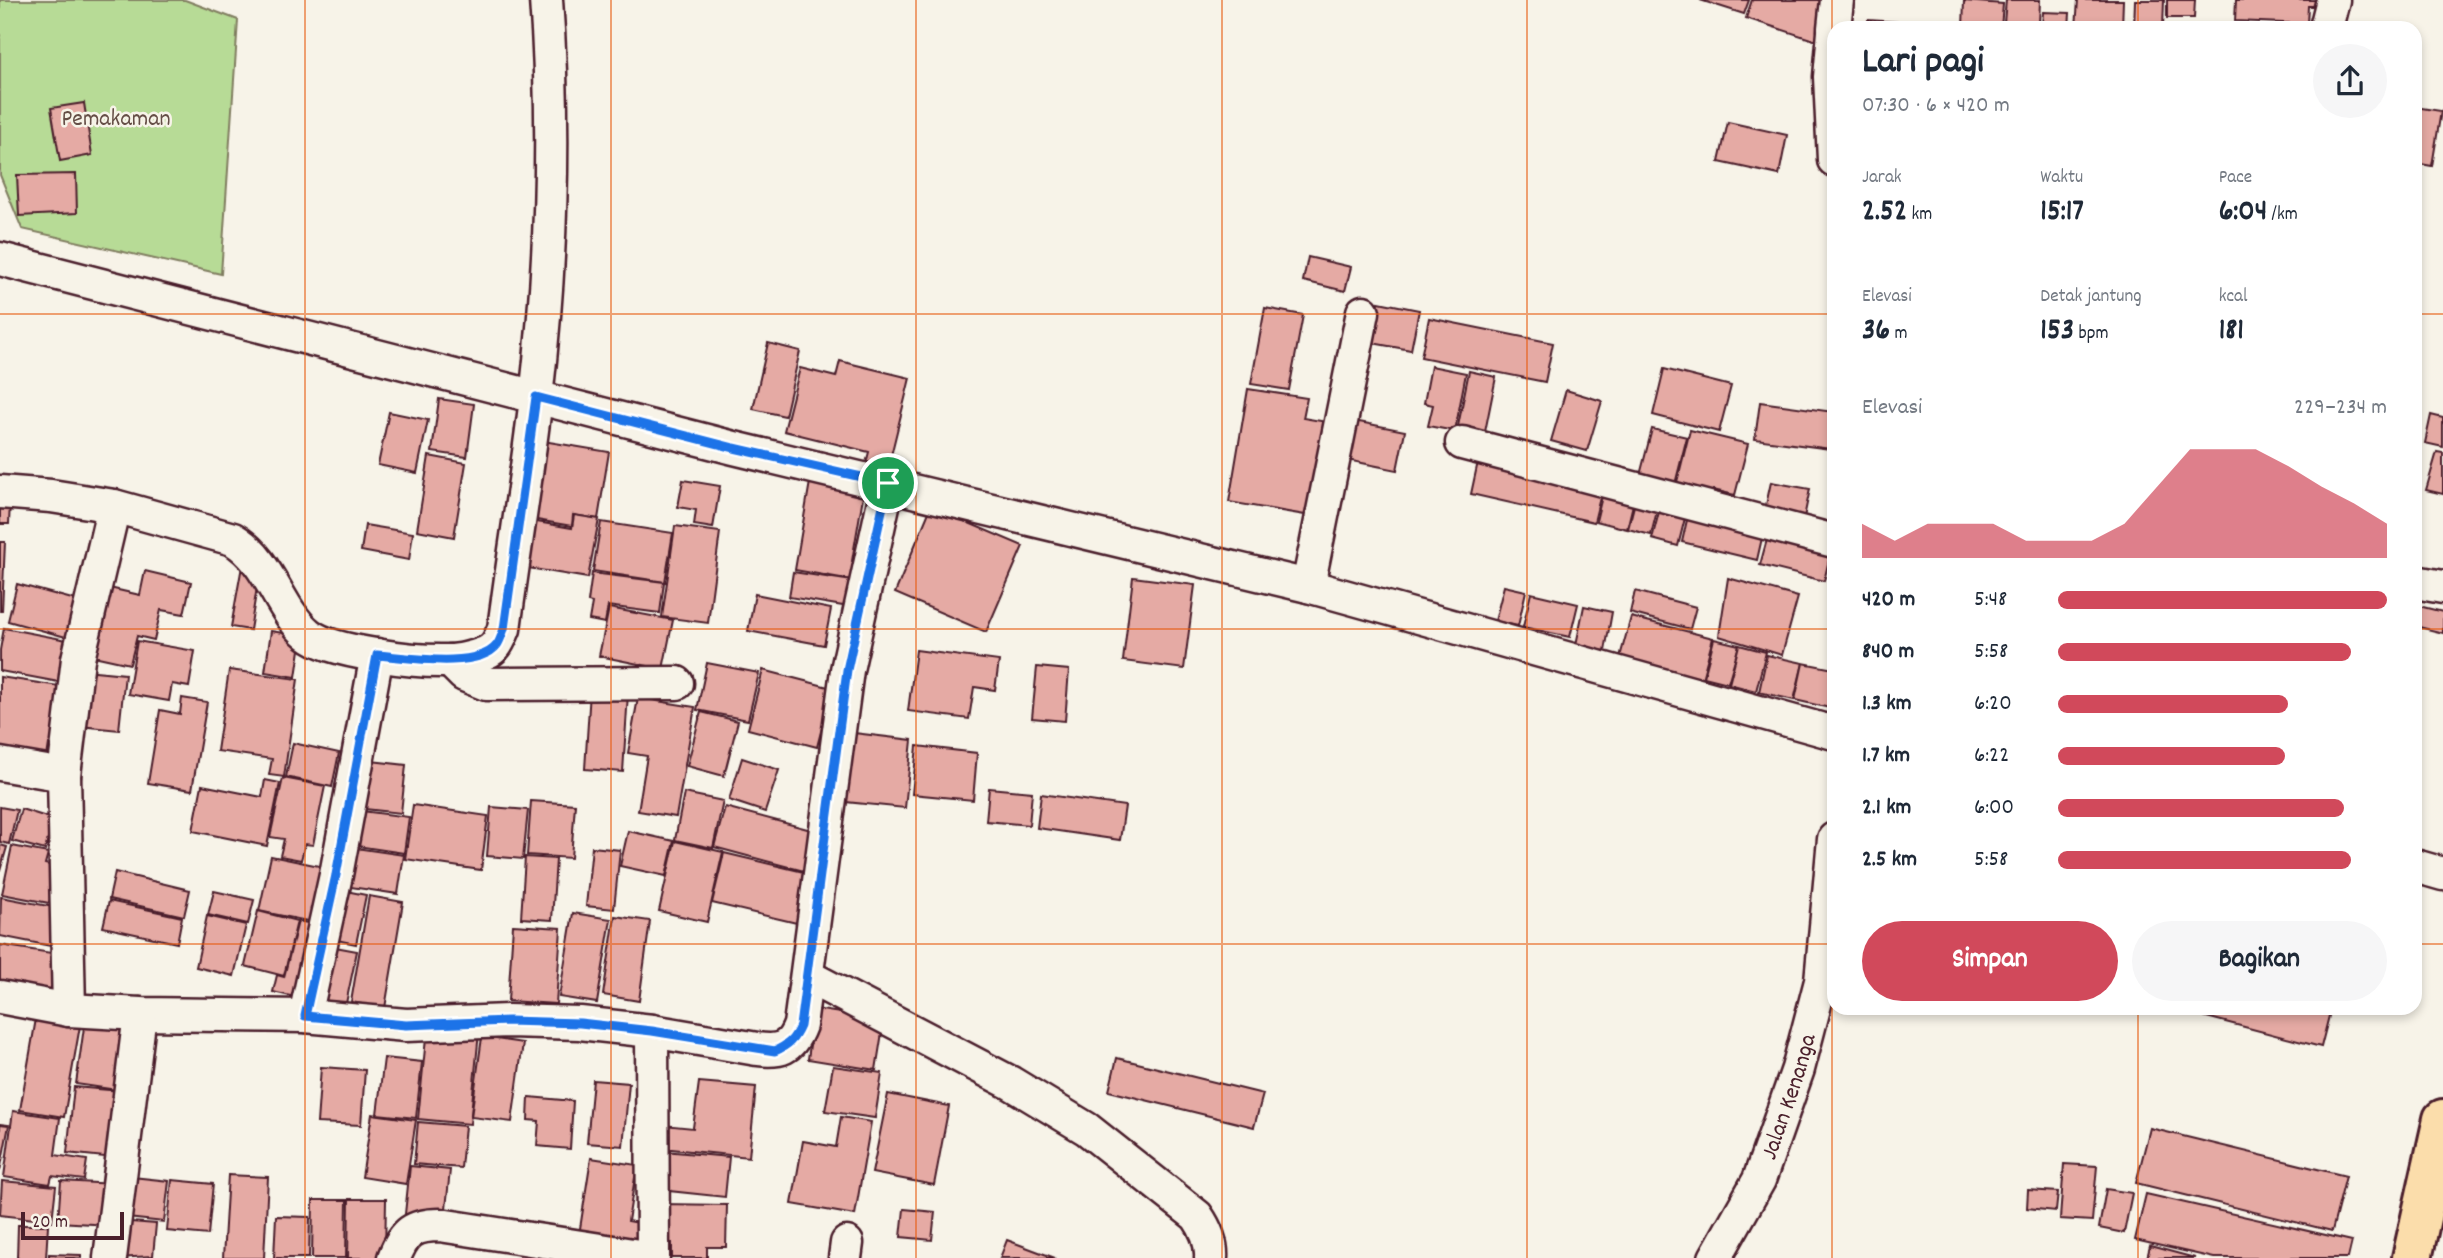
<!DOCTYPE html>
<html lang="id">
<meta charset="utf-8">
<style>
body{margin:0;font-family:Dekko,sans-serif;background:#f6f6f7;color:#1f2937;height:100vh;display:flex;flex-direction:column;font-size:26px;white-space:nowrap}
*{box-sizing:border-box;margin:0}
p{font-size:23px;color:#747a83}
.icon{flex:none;width:38px;height:38px;fill:none;stroke:currentColor;stroke-width:2;stroke-linecap:round;stroke-linejoin:round}
.map{position:relative;flex:1;overflow:hidden}
.drawer{position:absolute;left:1827px;top:21px;width:595px;height:994px;display:flex;flex-direction:column;background:#fff;border-radius:21px;box-shadow:0 4px 10px #0003}
.drawer>*{flex:none}
.scale{position:absolute;left:21px;bottom:18px;width:103px;box-sizing:border-box;padding-left:7px;border:4px solid #4a1f2b;border-top:0;font-size:19px;line-height:24px;white-space:nowrap;color:#4a1f2b;-webkit-text-stroke:5px #f7f3e8;paint-order:stroke}
.pin{position:absolute;display:grid;place-items:center;width:60px;height:60px;color:#fff;margin:-30px;border:4px solid #fff;border-radius:50%;box-shadow:0 2px 7px #0007}
.round{display:grid;place-items:center;flex:none;width:74px;height:74px;border-radius:37px;background:#f6f6f7}
.overview{display:flex;align-items:center;justify-content:space-between;height:119px;padding:0 35px}
h1{font-size:38px;font-weight:700;line-height:52px}
.metrics{display:grid;grid-template-columns:repeat(3,1fr);gap:10px;height:119px;padding:7px 35px}
.metrics div{display:grid;align-content:center}
.metrics b{font-size:30px;font-weight:700}
.metrics small{font-size:19px;font-weight:400}
.metrics p{font-size:19px}
.chart{height:196px;padding:14px 35px}
.chart p{display:flex;justify-content:space-between}
.chart svg{width:100%;height:126px;margin-top:7px;fill:#d1495b;opacity:.7}
.action{display:flex;gap:14px;margin-top:auto;padding:14px 35px}
.action a{flex:1;height:80px;border-radius:42px;background:#d1495b;color:#fff;font-size:28px;font-weight:700;line-height:80px;text-align:center}
.action a+a{background:#f6f6f7;color:#1f2937}
ul{padding:0 35px;list-style:none;font-size:23px}
li{display:grid;grid-template-columns:112px 84px 1fr;align-items:center;height:52px}
li i{height:18px;border-radius:9px;background:#d1495b}
.map>svg:first-child{display:block}
.green{fill:#b7db96;stroke:#807d60;stroke-width:2}
.building{fill:#e5aaa4;stroke:#4a1f2b;stroke-width:2}
.lines{fill:none;stroke-linecap:round;stroke-linejoin:round}
.street-casing{stroke:#4a1f2b;stroke-width:37}
.primary-casing{stroke:#4a1f2b;stroke-width:44}
.street{stroke:#f7f3e8;stroke-width:32}
.primary{stroke:#fbddab;stroke-width:38}
.route-casing{stroke:#fff;stroke-width:14}
.route{stroke:#1a73e8;stroke-width:9}
.grid{fill:none;stroke:#e8590c;stroke-width:2;stroke-opacity:0.55}
.labels{text-anchor:middle;stroke-width:5;stroke-linejoin:round;paint-order:stroke}
.park-label{font-size:24px;fill:#654e46;stroke:#f7f3e8}
.street-label{font-size:24px;fill:#4a1f2b;stroke:#f7f3e8}
</style>
<div class="map">
<svg width="2443" height="1258" viewBox="0 0 2443 1258">
<rect width="100%" height="100%" fill="#f7f3e8"/>
<filter id="ink" filterUnits="userSpaceOnUse"><feTurbulence type="fractalNoise" baseFrequency=".0143" numOctaves="2"/><feDisplacementMap in="SourceGraphic" scale="14" xChannelSelector="R" yChannelSelector="G"/><feConvolveMatrix kernelMatrix="1 2 1 2 8 2 1 2 1" color-interpolation-filters="sRGB"/></filter>
<g filter="url(#ink)">
<path class="green" d="M0 0H185L238 20 221 274 22 229 0 175Z"/>
<g class="building">
<path d="M1700 0H1749L1744 14Z"/>
<path d="M1752 0H1831L1817 41 1746 18Z"/>
<path d="M2006 0H2040L2039 25 2004 23Z"/>
<path d="M2078 0H2123L2122 28H2076Z"/>
<path d="M2135 0H2164L2163 28H2134Z"/>
<path d="M2167 0H2195L2194 18H2167Z"/>
<path d="M2236 0H2327V6H2308L2307 24 2235 21Z"/>
<path d="M1964 1 2003 4 2001 28H1963Z"/>
<path d="M2043 12 2070 13 2069 28H2042Z"/>
<path d="M1868 20 1959 26V28H1868Z"/>
<path d="M84 103 92 155 60 161 51 108Z"/>
<path d="M2415 107 2441 111 2432 166 2415 163Z"/>
<path d="M1728 122 1787 135 1779 175 1719 162Z"/>
<path d="M76 174 77 213 19 216 17 175Z"/>
<path d="M1308 257 1351 267 1345 291 1303 281Z"/>
<path d="M1379 302 1419 310 1411 350 1372 343Z"/>
<path d="M1265 308 1303 315 1289 390 1251 384Z"/>
<path d="M1429 318 1553 343 1545 382 1421 357Z"/>
<path d="M768 343 800 351 785 416 753 409Z"/>
<path d="M840 361 910 378 887 472 865 467 869 452 784 431 800 368 836 377Z"/>
<path d="M1431 366 1466 373 1455 431 1428 426 1433 405 1424 403Z"/>
<path d="M1664 369 1731 386 1719 432 1653 415Z"/>
<path d="M1469 371 1496 377 1484 437 1457 431Z"/>
<path d="M1248 389 1307 398 1303 418 1327 422 1311 516 1229 502Z"/>
<path d="M1566 390 1602 401 1587 451 1551 441Z"/>
<path d="M439 399 474 404 467 457 432 452Z"/>
<path d="M1760 402 1834 412 1831 449 1755 439Z"/>
<path d="M389 412 428 420 417 473 378 465Z"/>
<path d="M2431 415 2443 418V447L2425 443Z"/>
<path d="M1349 420 1405 431 1397 470 1342 459Z"/>
<path d="M1652 429 1687 437 1673 492 1638 483Z"/>
<path d="M1690 430 1748 444 1735 495 1713 490 1710 499 1675 490Z"/>
<path d="M543 441 609 452 598 519 573 515 572 526 531 519Z"/>
<path d="M2437 452 2443 453V494L2426 490Z"/>
<path d="M429 456 466 463 454 537 417 530Z"/>
<path d="M1479 457 1603 485 1594 522 1471 494Z"/>
<path d="M811 476 865 485 852 561 867 564 864 582 795 570Z"/>
<path d="M683 480 720 486 713 528 694 525 696 510 678 507Z"/>
<path d="M1771 482 1810 489 1802 527 1763 519Z"/>
<path d="M1604 488 1635 496 1627 529 1596 521Z"/>
<path d="M1636 498 1659 503 1651 535 1628 529Z"/>
<path d="M0 502H10L9 524H0Z"/>
<path d="M1661 504 1687 510 1678 546 1652 539Z"/>
<path d="M931 507 1023 546 986 632 895 593Z"/>
<path d="M1689 511 1764 529 1757 560 1682 542Z"/>
<path d="M574 515 599 519 588 578 522 567 531 521 572 528Z"/>
<path d="M601 522 673 533 665 582 593 571Z"/>
<path d="M365 525 413 533 409 560 361 551Z"/>
<path d="M675 526 720 532 708 623 662 617Z"/>
<path d="M1769 532 1832 547 1824 581 1760 565Z"/>
<path d="M0 542H5L2 611H0Z"/>
<path d="M242 566 260 569 250 630 231 627Z"/>
<path d="M145 571 191 582 184 614 161 610 154 640 137 636 130 664 89 655 105 587 140 595Z"/>
<path d="M793 572 859 582 855 608 789 597Z"/>
<path d="M592 573 664 582 660 613 608 606 605 623 589 620 592 603 588 602Z"/>
<path d="M1133 577 1195 585 1184 669 1123 661Z"/>
<path d="M1728 578 1798 597 1782 655 1719 636Z"/>
<path d="M17 584 83 602 73 639 8 621Z"/>
<path d="M1504 586 1526 591 1518 626 1495 621Z"/>
<path d="M1635 591 1696 607 1690 629 1630 613Z"/>
<path d="M1531 593 1578 604 1570 637 1523 627Z"/>
<path d="M755 594 831 609 824 645 748 631Z"/>
<path d="M2415 605 2443 612V633L2415 626Z"/>
<path d="M1584 606 1612 612 1605 651 1576 645Z"/>
<path d="M609 608 673 620 663 669 599 656Z"/>
<path d="M1631 617 1713 638 1702 679 1620 657Z"/>
<path d="M4 628 72 641 64 683 0 671V650Z"/>
<path d="M271 631 302 636 296 677 265 672Z"/>
<path d="M1714 639 1739 645 1728 683 1704 677Z"/>
<path d="M137 641 195 651 189 687 172 684 169 701 128 694Z"/>
<path d="M1739 645 1766 652 1756 691 1729 684Z"/>
<path d="M916 650 999 661 995 690 974 687 969 719 908 711Z"/>
<path d="M1767 655 1803 663 1794 700 1759 692Z"/>
<path d="M707 663 759 673 748 720 697 710Z"/>
<path d="M1803 663 1834 669V709L1795 700Z"/>
<path d="M1037 667 1069 670 1065 721 1032 718Z"/>
<path d="M85 670 125 674 119 730 80 726Z"/>
<path d="M229 670 298 679 284 777 269 775 272 759 217 751Z"/>
<path d="M763 670 832 688 817 747 748 729Z"/>
<path d="M0 677 72 688 63 746 49 744 47 757 0 750Z"/>
<path d="M590 691 628 693 623 772 585 769Z"/>
<path d="M182 698 207 702 192 790 148 783 160 710 180 714Z"/>
<path d="M638 698 695 707 676 817 638 811 647 756 628 753Z"/>
<path d="M701 712 738 721 724 776 687 766Z"/>
<path d="M854 733 912 740 905 808 846 802Z"/>
<path d="M293 743 339 753 332 787 286 777Z"/>
<path d="M917 746 977 753 973 800 912 794Z"/>
<path d="M742 758 779 770 765 812 729 800Z"/>
<path d="M371 761 406 765 401 813 365 809Z"/>
<path d="M283 778 325 786 313 845 305 844 301 860 280 856 284 839 270 837Z"/>
<path d="M265 780 280 783 267 846 193 831 202 785 262 797Z"/>
<path d="M989 788 1032 792 1029 825 986 821Z"/>
<path d="M684 793 723 801 713 848 675 840Z"/>
<path d="M1041 794 1125 806 1120 840 1037 828Z"/>
<path d="M531 801 575 804 571 858 527 855Z"/>
<path d="M413 805 488 816 481 870 405 859Z"/>
<path d="M0 807 17 810 9 844 0 842Z"/>
<path d="M491 807 528 810 523 859 487 856Z"/>
<path d="M725 807 815 831 804 871 714 847Z"/>
<path d="M21 809 53 819 45 850 12 841Z"/>
<path d="M362 811 409 817 404 853 357 846Z"/>
<path d="M628 831 674 841 666 876 620 866Z"/>
<path d="M675 841 723 852 707 922 659 911Z"/>
<path d="M0 845 7 847 0 871Z"/>
<path d="M12 846 48 853 45 864 57 867 49 903 2 894Z"/>
<path d="M349 847 404 855 398 894 344 886Z"/>
<path d="M592 847 620 850 614 909 586 906Z"/>
<path d="M724 853 812 874 801 924 712 903Z"/>
<path d="M271 856 329 868 317 923 259 911Z"/>
<path d="M525 857 556 859 552 920 521 918Z"/>
<path d="M115 872 190 890 184 916 109 899Z"/>
<path d="M341 890 366 895 356 944 332 939Z"/>
<path d="M214 891 254 900 248 924 208 915Z"/>
<path d="M369 896 403 902 385 1008 351 1002Z"/>
<path d="M1 897 64 909 56 947 0 936Z"/>
<path d="M109 901 182 917 177 943 103 927Z"/>
<path d="M258 911 297 921 284 976 245 966Z"/>
<path d="M573 913 611 919 597 1003 559 997Z"/>
<path d="M207 916 246 925 234 976 196 967Z"/>
<path d="M615 916 650 921 639 1001 603 995Z"/>
<path d="M298 921 317 925 299 998 273 992 277 975 284 977Z"/>
<path d="M513 925 561 928 556 1004 508 1001Z"/>
<path d="M0 945 58 954 51 994 0 985Z"/>
<path d="M330 946 357 951 345 1008 318 1002Z"/>
<path d="M2172 1008H2331L2321 1047Z"/>
<path d="M815 1009 884 1020 876 1070 808 1059Z"/>
<path d="M37 1013 81 1020 64 1117 20 1110Z"/>
<path d="M85 1020 126 1026 117 1090 76 1084Z"/>
<path d="M427 1028 479 1032 470 1124 418 1119Z"/>
<path d="M482 1037 523 1043 512 1122 471 1117Z"/>
<path d="M384 1058 422 1062 416 1118 377 1114Z"/>
<path d="M1117 1058 1263 1094 1254 1127 1109 1091Z"/>
<path d="M833 1066 882 1073 875 1118 825 1111Z"/>
<path d="M321 1067 365 1070 361 1125 317 1123Z"/>
<path d="M593 1080 629 1083 623 1146 587 1143Z"/>
<path d="M699 1082 756 1087 749 1157 662 1148 664 1125 693 1128Z"/>
<path d="M74 1087 121 1091 114 1158 67 1153Z"/>
<path d="M888 1094 949 1106 934 1185 872 1173Z"/>
<path d="M529 1097 573 1101 570 1149 537 1146 539 1121 528 1120Z"/>
<path d="M13 1111 60 1118 55 1155 87 1160 84 1180 52 1176 50 1184 4 1177Z"/>
<path d="M372 1114 416 1120 406 1184 362 1177Z"/>
<path d="M841 1117 871 1122 855 1215 792 1204 803 1141 836 1147Z"/>
<path d="M418 1122 465 1126 461 1168 414 1164Z"/>
<path d="M0 1124 9 1125 0 1171Z"/>
<path d="M2150 1128 2346 1176 2332 1231 2136 1183Z"/>
<path d="M664 1151 729 1157 725 1197 660 1190Z"/>
<path d="M591 1158 637 1165 628 1221 639 1223 636 1243 579 1235Z"/>
<path d="M2064 1164 2097 1166 2092 1221 2060 1219Z"/>
<path d="M410 1166 450 1170 445 1218 405 1214Z"/>
<path d="M228 1175 268 1177 264 1258H223Z"/>
<path d="M123 1176 169 1181 164 1222 118 1217Z"/>
<path d="M172 1180 213 1184 208 1235 167 1231Z"/>
<path d="M2 1181 56 1186 52 1221 0 1215Z"/>
<path d="M61 1181 113 1184 110 1225 58 1222Z"/>
<path d="M2106 1189 2132 1193 2124 1233 2099 1228Z"/>
<path d="M2028 1190 2058 1192 2056 1211 2027 1208Z"/>
<path d="M2146 1194 2352 1241 2348 1258H2214L2135 1240Z"/>
<path d="M349 1199H386L385 1258H348Z"/>
<path d="M313 1200H347L346 1258H312Z"/>
<path d="M661 1204 727 1205 726 1247H707V1258H672V1243H661Z"/>
<path d="M904 1209 935 1212 932 1240 901 1237Z"/>
<path d="M276 1216 310 1217 309 1258H274Z"/>
<path d="M118 1221 156 1224 153 1256 115 1258Z"/>
<path d="M18 1225H48L46 1258H17Z"/>
<path d="M1007 1240 1055 1258H1000Z"/>
<path d="M2150 1246 2195 1258H2147Z"/>
<path d="M49 1254 81 1255V1258H49Z"/>
</g>
<g class="lines">
<g class="street-casing">
<g id="street">
<path d="M1834 28 1837 0"/>
<path d="M2326 28 2333 0"/>
<path d="M1834 32 1830 77 1834 160"/>
<path d="M0 259 734 448 1308 586 1834 733"/>
<path d="M1462 443 1834 541"/>
<path d="M0 492 51 496 114 506 233 539C271 562 278 609 308 634 331 653 418 662 448 661 459 661 475 657 485 653 497 648 499 640 504 629 514 552 527 475 536 398 551 267 556 132 546 0"/>
<path d="M2415 582 2443 587"/>
<path d="M1308 586 1363 312"/>
<path d="M450 661 464 675 486 684 677 683"/>
<path d="M0 764 64 775"/>
<path d="M2415 866 2443 874"/>
<path d="M807 976 1011 1083 1087 1129 1197 1216C1206 1229 1212 1242 1211 1258"/>
<path d="M0 997 69 1010 140 1014 305 1016 406 1025 508 1021 580 1023 652 1031 757 1049C780 1052 791 1049 800 1025L847 670 888 483"/>
<path d="M69 1010 64 775 78 659 114 506"/>
<path d="M305 1016 336 875 377 655"/>
<path d="M652 1031 653 1258"/>
<path d="M110 1258 140 1014"/>
<path d="M394 1258C404 1232 413 1225 440 1225L652 1258"/>
<path d="M845 1258 847 1243"/>
<path id="s1" d="M1715 1258 1759 1180 1798 1069 1821 981 1834 839"/>
</g>
</g>
<g class="primary-casing">
<path id="primary" d="M2412 1258 2443 1119"/>
</g>
<use href="#street" class="street"/>
<use href="#primary" class="primary"/>
</g>
</g>
<g class="lines" filter="url(#ink)">
<g class="route-casing">
<path id="route" d="M536 397 734 448 888 483 847 670 800 1026C794 1040 788 1045 775 1051L652 1031 580 1023 508 1021 406 1025 305 1016 336 875 377 655C405 657 478 670 497 645 500 641 502 634 504 629Z"/>
</g>
<use href="#route" class="route"/>
</g>
<path class="grid" d="M305 0V1258M611 0V1258M916 0V1258M1222 0V1258M1527 0V1258M1832 0V1258M2138 0V28M0 314H1834M2415 314H2443M0 629H1834M2415 629H2443M0 944H1834M2415 944H2443M2138 1008V1258"/>
<g class="labels">
<g class="park-label">
<text x="116" y="125">Pemakaman</text>
</g>
<g class="street-label">
<text dy="8" stroke="none"><textPath href="#s1" startOffset="178">Jalan Kenanga</textPath></text>
</g>
</g>
</svg>
<div class="scale">20 m</div>
<div class="pin" style="left:888px;top:483px;background:#1e9e55"><svg class="icon" aria-label="arrive" viewBox="0 0 24 24"><path d="M6 21V4h12l-3 4 3 4H6"/></svg></div>
<section class="drawer">
<div class="overview"><div><h1>Lari pagi</h1><p>07:30 · 6 × 420 m</p></div><a class="round"><svg class="icon" aria-label="share" viewBox="0 0 24 24"><path d="M12 15V3M7 8l5-5 5 5M5 13v7h14v-7"/></svg></a></div>
<div class="metrics">
<div><p>Jarak</p><b>2.52<small> km</small></b></div>
<div><p>Waktu</p><b>15:17</b></div>
<div><p>Pace</p><b>6:04<small> /km</small></b></div>
</div>
<div class="metrics">
<div><p>Elevasi</p><b>36<small> m</small></b></div>
<div><p>Detak jantung</p><b>153<small> bpm</small></b></div>
<div><p>kcal</p><b>181</b></div>
</div>
<div class="chart"><p><span>Elevasi</span>229–234 m</p>
<svg viewBox="0 0 160 44" preserveAspectRatio="none"><path d="M0 44V32L10 38L20 32L30 32L40 32L50 38L60 38L70 38L80 32L90 19L100 6L110 6L120 6L130 12L140 19L150 25L160 32V44z"/></svg>
</div>
<ul>
<li><b>420 m</b>5:48<i style="width:100%"></i></li>
<li><b>840 m</b>5:58<i style="width:89%"></i></li>
<li><b>1.3 km</b>6:20<i style="width:70%"></i></li>
<li><b>1.7 km</b>6:22<i style="width:69%"></i></li>
<li><b>2.1 km</b>6:00<i style="width:87%"></i></li>
<li><b>2.5 km</b>5:58<i style="width:89%"></i></li>
</ul>
<div class="action"><a>Simpan</a><a>Bagikan</a></div>
</section>
</div>
